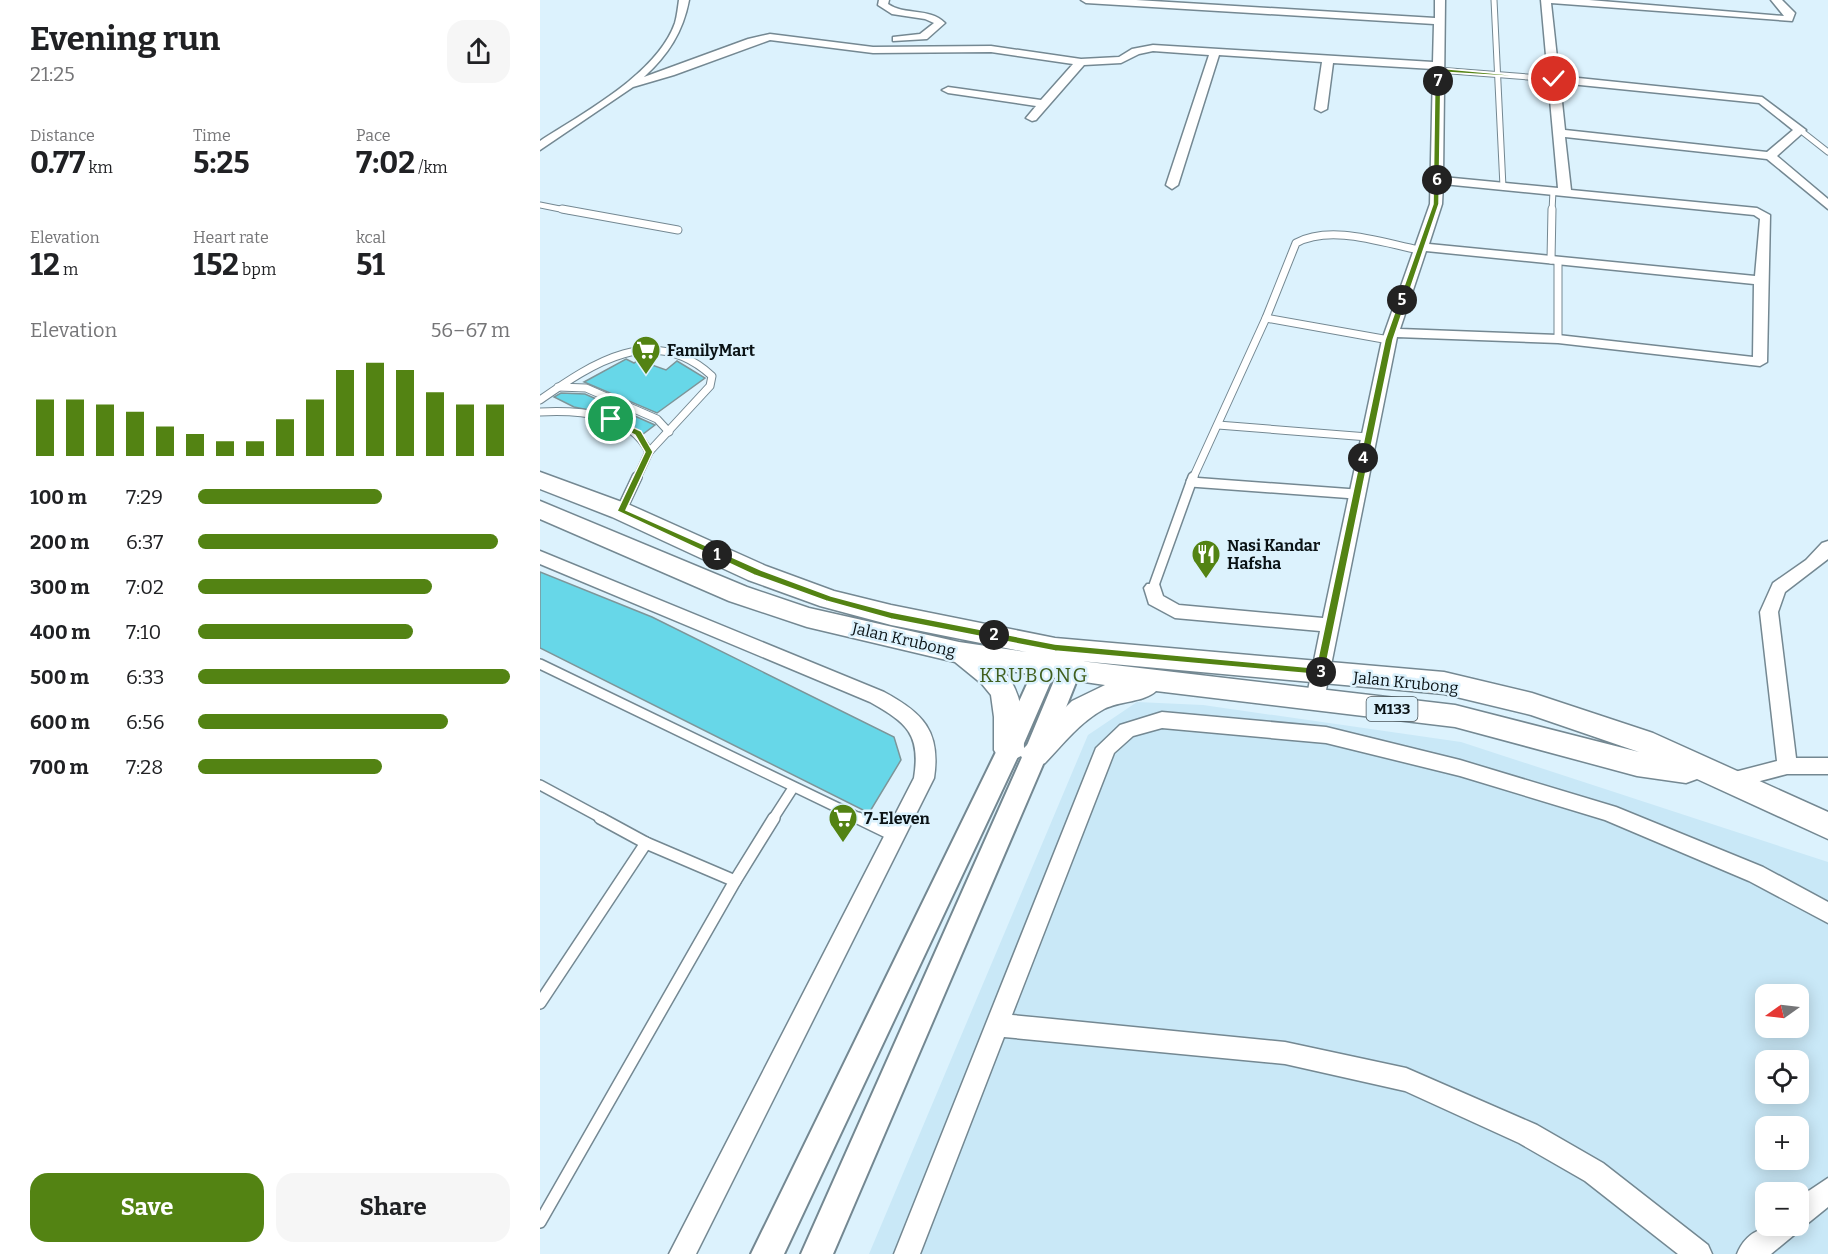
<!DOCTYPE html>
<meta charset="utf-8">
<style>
body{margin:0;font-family:Bitter,serif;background:#f6f6f6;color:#202124;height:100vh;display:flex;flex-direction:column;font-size:22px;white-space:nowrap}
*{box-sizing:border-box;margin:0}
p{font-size:20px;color:#757577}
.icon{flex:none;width:33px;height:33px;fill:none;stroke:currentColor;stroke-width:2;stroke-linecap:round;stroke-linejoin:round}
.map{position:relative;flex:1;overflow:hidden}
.side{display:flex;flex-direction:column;background:#fff;width:540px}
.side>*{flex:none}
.needle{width:39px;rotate:256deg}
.controls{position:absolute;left:1215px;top:984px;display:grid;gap:12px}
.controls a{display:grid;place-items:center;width:54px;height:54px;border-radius:12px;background:#fff;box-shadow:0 3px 15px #0003;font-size:30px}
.pin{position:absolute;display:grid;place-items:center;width:51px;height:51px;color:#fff;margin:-26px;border:3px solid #fff;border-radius:50%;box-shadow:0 2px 6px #0007}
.km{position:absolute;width:30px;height:30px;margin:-15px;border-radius:50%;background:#222;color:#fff;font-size:16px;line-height:30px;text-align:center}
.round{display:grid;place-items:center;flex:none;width:63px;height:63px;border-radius:18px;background:#f6f6f6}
.overview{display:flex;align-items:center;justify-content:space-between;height:102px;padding:0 30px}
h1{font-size:33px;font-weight:700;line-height:45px}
.stats{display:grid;grid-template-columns:repeat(3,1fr);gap:9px;height:102px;padding:6px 30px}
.stats div{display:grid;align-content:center}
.stats b{font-size:30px;font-weight:700}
.stats small{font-size:16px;font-weight:400}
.stats p{font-size:16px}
.chart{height:168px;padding:12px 30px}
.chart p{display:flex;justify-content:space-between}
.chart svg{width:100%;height:108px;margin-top:6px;stroke:#538313;stroke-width:6}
.primary-button{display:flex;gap:12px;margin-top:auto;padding:12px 30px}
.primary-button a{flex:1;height:69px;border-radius:18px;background:#538313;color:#fff;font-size:24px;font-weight:700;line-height:69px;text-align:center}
.primary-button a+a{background:#f6f6f6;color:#202124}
ul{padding:0 30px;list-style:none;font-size:20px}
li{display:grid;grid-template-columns:96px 72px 1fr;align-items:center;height:45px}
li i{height:15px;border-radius:8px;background:#538313}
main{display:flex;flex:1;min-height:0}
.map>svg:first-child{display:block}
.built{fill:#c9e8f7;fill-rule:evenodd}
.building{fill:#67d7e8;stroke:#7d9599;stroke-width:1.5}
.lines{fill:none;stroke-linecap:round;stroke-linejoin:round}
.service-far3-casing{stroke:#748892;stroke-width:7}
.service-far2-casing{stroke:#748892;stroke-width:9}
.service-far1-casing{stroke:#748892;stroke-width:12}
.service-casing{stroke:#748892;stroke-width:14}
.minor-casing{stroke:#748892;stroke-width:3}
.tertiary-casing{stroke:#748892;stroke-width:4}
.primary-casing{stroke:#748892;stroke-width:3}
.service-far3{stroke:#fff;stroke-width:5}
.service-far2{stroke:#fff;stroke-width:7}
.service-far1{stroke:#fff;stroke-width:9}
.service{stroke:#fff;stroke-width:11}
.minor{fill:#fff;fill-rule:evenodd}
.tertiary{fill:#fff;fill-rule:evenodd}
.primary{fill:#fff;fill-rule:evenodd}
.route{fill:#538313;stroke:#fff;stroke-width:1.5}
.labels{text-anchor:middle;stroke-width:5;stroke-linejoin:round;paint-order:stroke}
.shield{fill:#dcf2fd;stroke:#49555b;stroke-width:1.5}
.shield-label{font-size:15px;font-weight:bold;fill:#0a1215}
.poi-label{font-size:16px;font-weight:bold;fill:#0a1215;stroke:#dcf2fd;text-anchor:start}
.street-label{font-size:16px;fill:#0a1215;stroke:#dcf2fd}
.quarter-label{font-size:20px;letter-spacing:1.5px;fill:#405f1e;stroke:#dcf2fd}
</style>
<main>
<section class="side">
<div class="overview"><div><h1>Evening run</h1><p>21:25</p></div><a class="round"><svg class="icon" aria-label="share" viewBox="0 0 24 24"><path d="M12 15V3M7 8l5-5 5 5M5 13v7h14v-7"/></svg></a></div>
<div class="stats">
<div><p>Distance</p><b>0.77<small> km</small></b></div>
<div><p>Time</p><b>5:25</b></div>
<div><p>Pace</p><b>7:02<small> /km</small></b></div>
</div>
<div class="stats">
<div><p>Elevation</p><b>12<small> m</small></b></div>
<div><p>Heart rate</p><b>152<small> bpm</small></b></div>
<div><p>kcal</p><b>51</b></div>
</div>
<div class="chart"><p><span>Elevation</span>56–67 m</p>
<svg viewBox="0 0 160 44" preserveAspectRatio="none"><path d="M5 44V21M15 44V21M25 44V23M35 44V26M45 44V32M55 44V35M65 44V38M75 44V38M85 44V29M95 44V21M105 44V9M115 44V6M125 44V9M135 44V18M145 44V23M155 44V23"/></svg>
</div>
<ul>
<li><b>100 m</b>7:29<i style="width:59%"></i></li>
<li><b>200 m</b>6:37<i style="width:96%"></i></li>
<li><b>300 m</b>7:02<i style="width:75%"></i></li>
<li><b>400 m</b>7:10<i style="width:69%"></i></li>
<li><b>500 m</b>6:33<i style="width:100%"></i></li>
<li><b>600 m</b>6:56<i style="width:80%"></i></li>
<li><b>700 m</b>7:28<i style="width:59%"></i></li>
</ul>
<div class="primary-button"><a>Save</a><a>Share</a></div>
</section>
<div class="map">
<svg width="1288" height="1254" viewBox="0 0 1288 1254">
<rect width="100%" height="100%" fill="#dcf2fd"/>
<path class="built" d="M597 702 663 705 921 742 1288 862V1254H329L548 735ZM1226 994H1258V1028H1226ZM1226 1060H1258V1094H1226ZM1226 1126H1258V1160H1226ZM1226 1192H1258V1226H1226Z"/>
<g class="building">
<path d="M86 359 94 363 98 360 126 370 137 361 165 378 117 413 44 382Z"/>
<path d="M21 393 45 394 115 425 103 434 78 416 34 407 14 397Z"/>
<path d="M0 572 112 617 354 737 361 760 329 813 0 648Z"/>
</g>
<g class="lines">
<g class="service-far3-casing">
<g id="service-far3">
<path d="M954 0 963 187"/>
<path d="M898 70 1014 79"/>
<path d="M1260 130 1288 152"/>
<path d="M0 205 30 211"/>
<path d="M1012 211 1013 191"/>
</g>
</g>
<g class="service-far2-casing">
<g id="service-far2">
<path d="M22 209 138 230"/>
<path d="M1011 260 1012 209"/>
<path d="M1018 261V339"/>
<path d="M726 318 849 340"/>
<path d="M18 387 46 388 117 419 129 432"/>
<path d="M0 400C53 363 113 322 172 376L170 386 109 452"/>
<path d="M0 412C39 410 90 413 109 452L97 478"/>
<path d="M678 425 828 437"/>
<path d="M653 478 726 318 756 243C791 224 843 243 879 250"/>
</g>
</g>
<g class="service-far1-casing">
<g id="service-far1">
<path d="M651 482 815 494"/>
<path d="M81 511 97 477"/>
<path d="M613 588 653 477"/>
<path d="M0 664 321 819"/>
<path d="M0 785 63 819"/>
<path d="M233 819 253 788"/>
</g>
</g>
<g class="service-casing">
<g id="service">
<path d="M60 818 106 843 195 881"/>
<path d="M318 818 355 836"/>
<path d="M0 1003 106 843"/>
<path d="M0 1222 195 881 234 818"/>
</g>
</g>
<g class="minor-casing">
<g id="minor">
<path d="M139 0H149C143 32 128 55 104 77L208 39 230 34 333 47 451 46 541 59 579 57 592 49 613 45 893 62 894 24 546 3 541 0H596L895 18V0H905L903 177 1018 188 1001 0H1049L1244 16 1231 0H1242L1255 13 1252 21 1011 3 1019 76 1222 97 1266 130 1237 156 1288 199V209L1227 159 1025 137 1031 190 1217 208 1230 215 1227 362 1220 366 1018 343 857 337 784 700 782 705 775 707 768 705 766 700 780 631 635 618 609 604 604 588 607 584H619L623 596 639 605 783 618 842 340 890 204 893 69 793 63 787 109 781 112 775 109 782 62 679 55 638 185 632 189 626 185 669 55 613 51 599 54 581 63 544 65 496 120 492 121 486 118 496 106 408 93 402 90 408 87 501 100 533 64 451 52 333 53 230 40 134 75 93 87 0 150V141C43 113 117 74 135 23 137 16 138 7 139 0ZM1020 83 1219 103 1253 130 1227 152 1025 130ZM903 184 1214 215 1220 219 1215 276 889 244 902 204ZM886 251 1214 284 1213 357 1018 335 860 329Z"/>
<path d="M339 0H349L348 4C365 16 389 7 405 23L387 39 353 41V37L380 34 394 23 385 19 352 14 338 5Z"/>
<path d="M1288 541V559L1245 592 1238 612 1256 758H1288V774H1247L1190 789 1183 787 1180 781 1183 775 1237 761 1220 612 1233 583 1266 560 1282 543Z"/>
<path d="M0 551 344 692C383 713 401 731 394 778L156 1254H129L374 778C381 734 367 723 330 702L0 564Z"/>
<path d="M622 712 786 727 920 760 1076 807 1223 867 1288 902V923L1209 881 1065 820 920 776 786 743 622 728 593 736 574 753 472 1015 745 1042 866 1068 997 1125 1063 1163 1168 1245 1172 1254H1138L1045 1181 979 1143 865 1091 745 1064 464 1037 380 1254H354L556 748 580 725Z"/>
<path d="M1288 1178V1207L1267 1224 1257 1228 1254 1235 1231 1254H1197C1209 1225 1232 1226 1258 1226V1198Z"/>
</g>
</g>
<g class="tertiary-casing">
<g id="tertiary">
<path d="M514 640 522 643 525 649 481 750 244 1254H211L457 750 503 649 506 643Z"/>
<path d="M537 643 545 646 548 652 507 755 293 1254H261L483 755 526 652 529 646Z"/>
</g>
</g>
<g class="primary-casing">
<path id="primary" d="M0 472 90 505 226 566 294 591 351 605 515 638 904 672 992 693 1113 733 1288 812V839L1157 779 1146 783 1097 776 915 727 616 691C605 702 579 701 564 709 540 722 523 744 505 763L495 767 485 763 481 756 469 762 459 758 454 750V717L451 695 442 684 415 662 267 627 189 601 0 519V501L207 587 269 608 419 642 486 652 351 625 280 606 208 580 72 517 0 489ZM540 661 904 694 991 715 1099 752 915 705ZM463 670 565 685 532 701 484 748C483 719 483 693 463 670Z"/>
</g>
<use href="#service-far3" class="service-far3"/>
<use href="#service-far2" class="service-far2"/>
<use href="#service-far1" class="service-far1"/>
<use href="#service" class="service"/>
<use href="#minor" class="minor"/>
<use href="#tertiary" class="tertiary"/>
<use href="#primary" class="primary"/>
</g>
<path class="route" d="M898 68 1017 79 901 72 899 204 853 340 784 675 515 651 351 619 286 601 214 575 77 511 105 452 95 435 68 421 71 417 101 431 113 452 86 510 221 570 291 596 351 612 515 644 776 668 845 340 893 204 895 70Z"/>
<defs>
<g id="supermarket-pin" transform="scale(1.5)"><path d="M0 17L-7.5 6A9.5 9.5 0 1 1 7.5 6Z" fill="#538313" stroke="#dcf2fd"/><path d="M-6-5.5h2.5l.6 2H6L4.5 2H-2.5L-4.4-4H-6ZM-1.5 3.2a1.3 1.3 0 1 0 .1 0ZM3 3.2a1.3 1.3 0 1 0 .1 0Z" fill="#fff"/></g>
<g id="restaurant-pin" transform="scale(1.5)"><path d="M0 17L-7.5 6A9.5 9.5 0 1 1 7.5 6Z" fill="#538313" stroke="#dcf2fd"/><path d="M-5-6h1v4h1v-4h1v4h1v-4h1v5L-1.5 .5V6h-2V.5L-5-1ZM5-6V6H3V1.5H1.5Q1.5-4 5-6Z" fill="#fff"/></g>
</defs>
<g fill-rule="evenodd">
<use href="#supermarket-pin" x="106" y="350"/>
<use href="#restaurant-pin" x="666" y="554"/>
<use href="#supermarket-pin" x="303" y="818"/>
</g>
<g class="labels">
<rect class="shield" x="826.5" y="697" width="51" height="24" rx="4.5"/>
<g class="shield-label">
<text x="852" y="714">M133</text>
</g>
<g class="poi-label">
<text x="127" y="356">FamilyMart</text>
<text x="687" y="551">Nasi Kandar<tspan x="687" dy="18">Hafsha</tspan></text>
<text x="324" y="824">7-Eleven</text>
</g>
<g class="street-label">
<text transform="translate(364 639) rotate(13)" y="6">Jalan Krubong</text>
<text transform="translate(866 682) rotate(6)" y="6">Jalan Krubong</text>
</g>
<g class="quarter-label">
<text x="494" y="682">KRUBONG</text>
</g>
</g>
</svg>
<div class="controls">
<a><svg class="needle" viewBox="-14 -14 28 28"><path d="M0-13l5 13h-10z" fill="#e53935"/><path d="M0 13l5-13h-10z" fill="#757577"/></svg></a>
<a><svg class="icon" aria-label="locate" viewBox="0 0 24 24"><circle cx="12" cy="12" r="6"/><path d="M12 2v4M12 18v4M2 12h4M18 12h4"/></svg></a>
<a>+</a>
<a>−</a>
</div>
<div class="pin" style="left:71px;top:419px;background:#1e9e55"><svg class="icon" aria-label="arrive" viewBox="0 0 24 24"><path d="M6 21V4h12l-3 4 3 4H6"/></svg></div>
<div class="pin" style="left:1014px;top:79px;background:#d93025"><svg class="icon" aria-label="check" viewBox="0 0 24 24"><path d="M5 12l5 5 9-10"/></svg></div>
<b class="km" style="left:177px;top:555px">1</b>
<b class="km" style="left:454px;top:635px">2</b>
<b class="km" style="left:781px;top:672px">3</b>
<b class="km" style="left:823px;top:458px">4</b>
<b class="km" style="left:862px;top:300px">5</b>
<b class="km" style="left:897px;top:180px">6</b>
<b class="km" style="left:898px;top:81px">7</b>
</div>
</main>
